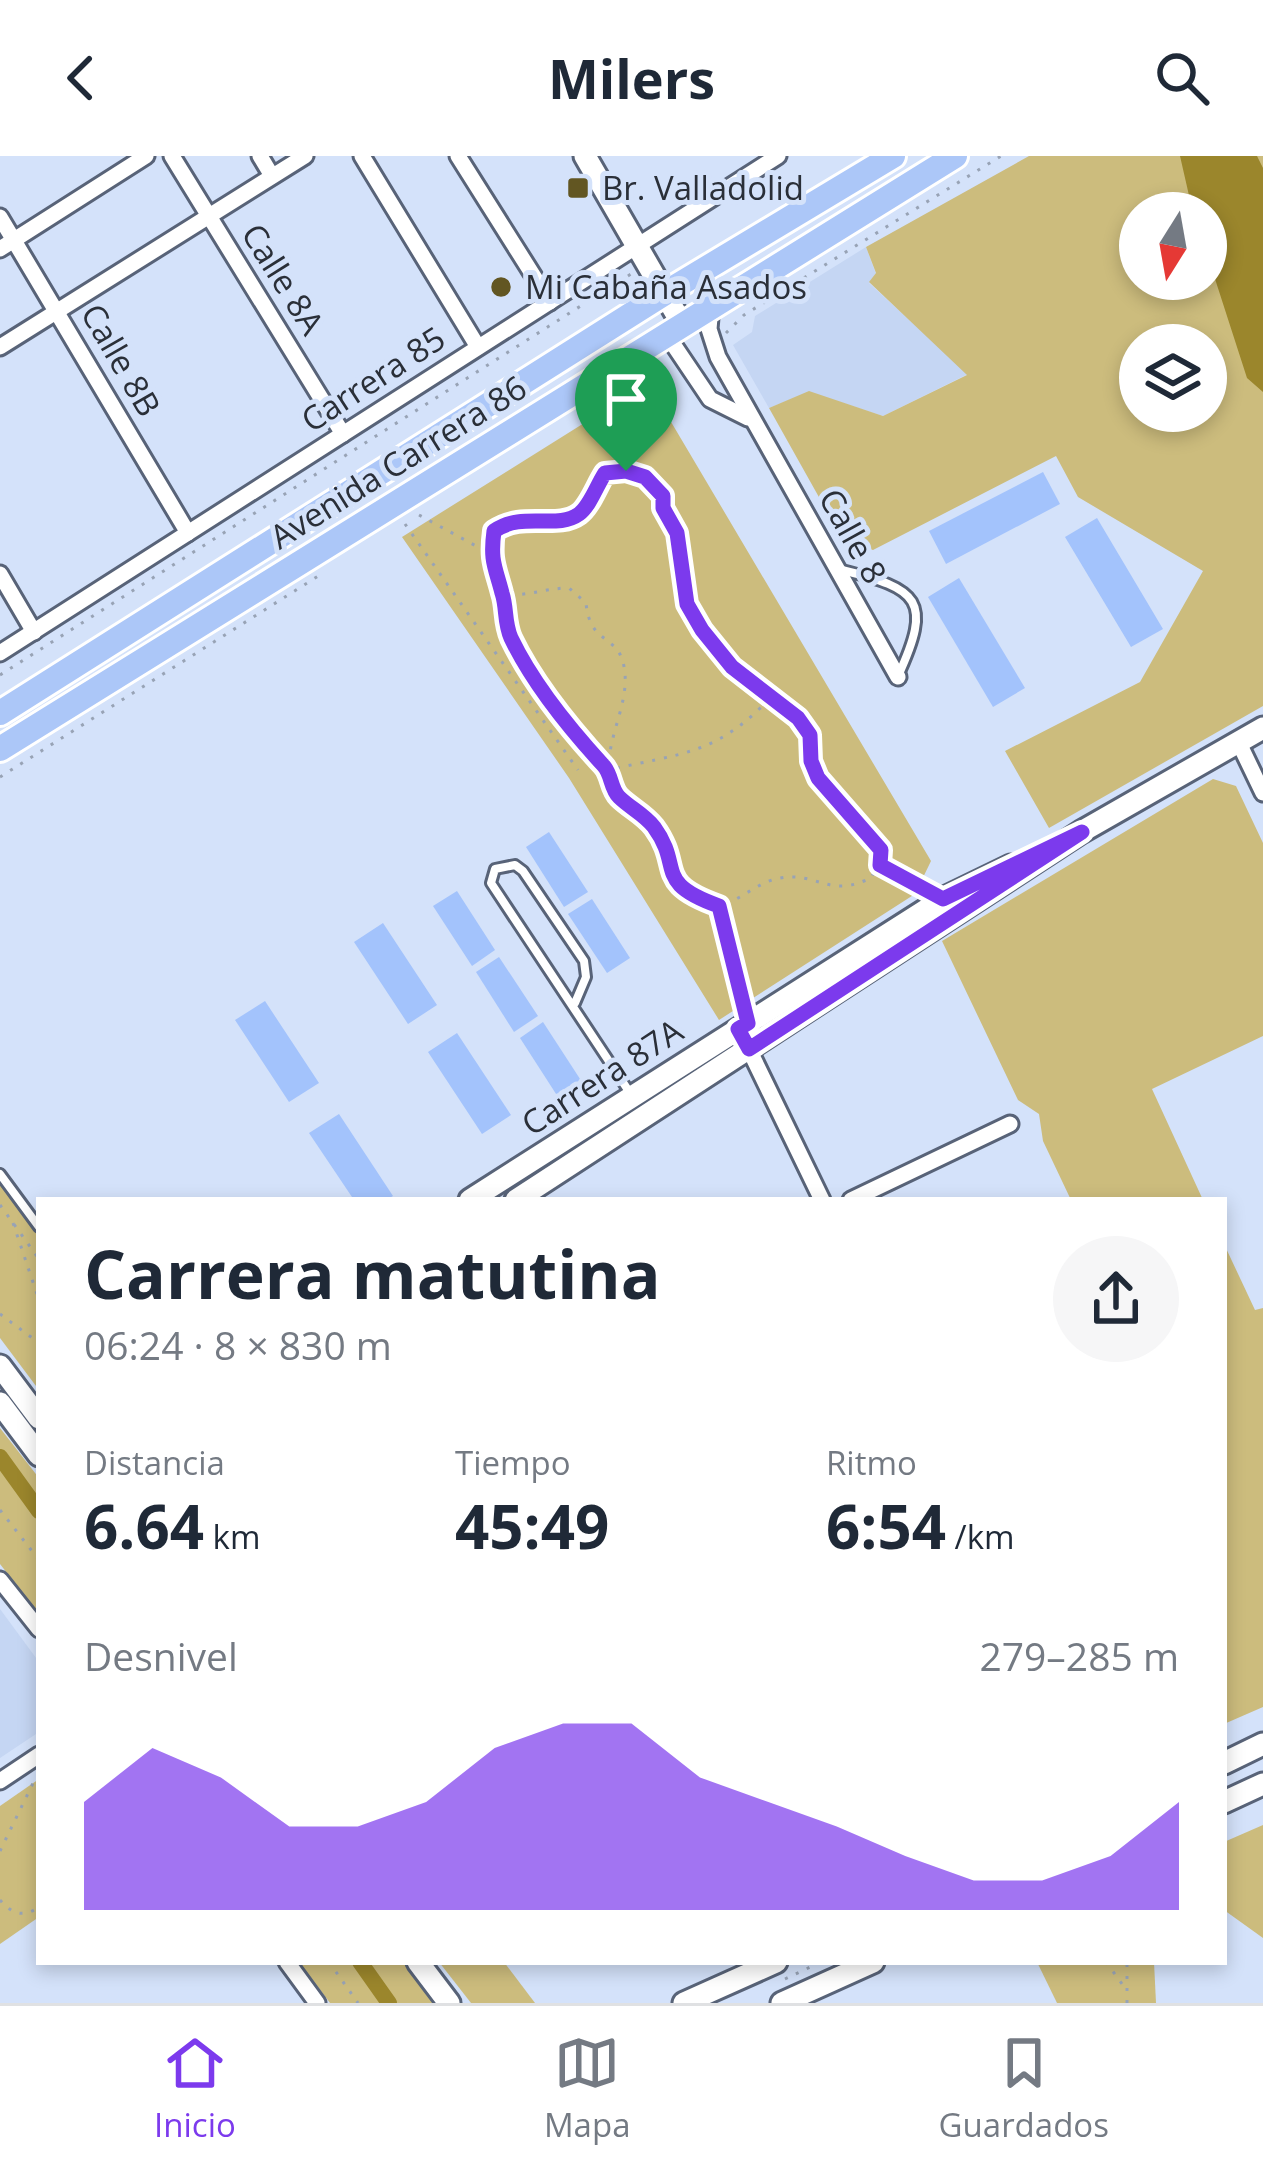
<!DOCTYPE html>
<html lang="es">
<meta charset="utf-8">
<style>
body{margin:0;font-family:"Open Sans",sans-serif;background:#f6f6f7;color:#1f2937;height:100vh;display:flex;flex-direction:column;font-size:45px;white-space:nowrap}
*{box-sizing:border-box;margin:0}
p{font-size:39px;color:#747a83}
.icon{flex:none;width:66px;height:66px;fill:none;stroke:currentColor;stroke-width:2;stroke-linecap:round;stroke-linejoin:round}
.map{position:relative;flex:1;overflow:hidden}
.sheet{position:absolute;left:36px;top:1041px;width:1191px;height:768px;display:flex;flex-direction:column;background:#fff;border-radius:0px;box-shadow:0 6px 18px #0003}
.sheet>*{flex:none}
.needle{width:78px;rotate:191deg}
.tools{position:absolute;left:1119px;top:36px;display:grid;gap:24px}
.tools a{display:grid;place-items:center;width:108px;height:108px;border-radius:50%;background:#fff;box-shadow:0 6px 18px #0003;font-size:60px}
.pin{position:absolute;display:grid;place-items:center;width:102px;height:102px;color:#fff;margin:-123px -51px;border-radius:50% 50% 50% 0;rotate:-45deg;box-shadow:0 0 12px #0007}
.pin .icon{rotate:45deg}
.round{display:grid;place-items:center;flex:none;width:126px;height:126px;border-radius:63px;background:#f6f6f7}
.head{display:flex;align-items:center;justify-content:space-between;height:204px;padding:0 48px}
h1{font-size:66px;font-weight:700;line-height:90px}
.figures{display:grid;grid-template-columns:repeat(3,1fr);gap:18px;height:204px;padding:12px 48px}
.figures div{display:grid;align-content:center}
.figures b{font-size:60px;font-weight:700}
.figures small{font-size:33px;font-weight:400}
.figures p{font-size:33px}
.chart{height:336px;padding:24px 48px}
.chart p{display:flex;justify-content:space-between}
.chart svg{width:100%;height:216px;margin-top:12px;fill:#7c3aed;opacity:.7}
header{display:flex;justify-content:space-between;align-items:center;height:156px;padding:0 48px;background:#fff;font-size:54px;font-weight:700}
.dock{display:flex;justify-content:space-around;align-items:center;height:168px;border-top:3px solid #e0e1e3;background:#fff;font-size:33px;color:#747a83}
.dock a{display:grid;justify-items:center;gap:6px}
.dock .on{color:#7c3aed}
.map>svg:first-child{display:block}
.built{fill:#c5d6f3}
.green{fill:#ccbc7d;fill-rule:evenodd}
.water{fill:#9b862c}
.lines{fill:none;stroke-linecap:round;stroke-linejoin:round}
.canal{stroke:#9b862c;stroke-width:16}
.building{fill:#a3c3fc}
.lane-casing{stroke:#586378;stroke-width:14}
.street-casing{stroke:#586378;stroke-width:21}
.secondary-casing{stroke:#586378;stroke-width:27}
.primary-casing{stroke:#fff;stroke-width:30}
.path{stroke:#98a3b5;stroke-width:3;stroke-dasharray:3 9;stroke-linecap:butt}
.lane{stroke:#fff;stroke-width:8}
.street{stroke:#fff;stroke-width:15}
.secondary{stroke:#fff;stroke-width:21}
.primary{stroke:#acc7f8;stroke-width:24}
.route-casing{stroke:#fff;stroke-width:24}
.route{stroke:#7c3aed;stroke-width:15}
.poi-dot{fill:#625622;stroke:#d4e2fa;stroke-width:4.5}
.labels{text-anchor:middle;stroke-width:10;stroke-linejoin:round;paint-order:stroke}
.poi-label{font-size:33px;fill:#2a2f38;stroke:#d4e2fa;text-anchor:start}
.street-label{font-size:33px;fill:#2a2f38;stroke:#d4e2fa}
</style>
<header><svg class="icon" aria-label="back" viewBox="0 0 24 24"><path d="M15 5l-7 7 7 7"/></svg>Milers<svg class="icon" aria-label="search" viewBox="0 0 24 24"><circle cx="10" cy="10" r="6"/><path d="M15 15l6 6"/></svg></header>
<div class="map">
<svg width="1263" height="1847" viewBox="0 0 1263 1847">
<rect width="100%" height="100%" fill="#d4e2fa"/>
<g class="built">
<path d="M866 91 876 118 869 127 968 218 883 260 809 236 769 252 733 189 752 176 755 160Z"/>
<path d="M0 1453 39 1506V1576L0 1602Z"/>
</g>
<g class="green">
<path d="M1029 0H1263V550L1049 672 1005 595 1140 526 1203 415 1078 341 1056 300 873 394 843 384 769 252 809 235 883 260 967 219 869 126 876 117 866 91ZM1140 57H1206V123H1140ZM1140 189H1206V255H1140Z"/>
<path d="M648 227 931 705 915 738 719 864 569 622 402 381Z"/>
<path d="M1213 623 1236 630 1263 687V880L1152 933 1203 1044H1071L1043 985 1039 958 1018 944 942 785Z"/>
<path d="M0 1019 39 1074V1234L0 1182Z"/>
<path d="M1224 1088 1255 1154 1263 1152V1551L1224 1568Z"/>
<path d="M0 1272 39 1322V1458L0 1408Z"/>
<path d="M39 1623V1761L0 1788V1650Z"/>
<path d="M1263 1669V1782L1224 1754V1686Z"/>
<path d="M299 1806H403L434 1847H330Z"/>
<path d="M439 1806H504L535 1847H471Z"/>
<path d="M1037 1806H1154L1156 1847H1057Z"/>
</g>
<path class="water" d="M1180 0H1257L1263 12V236L1247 222 1206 95V57H1193Z"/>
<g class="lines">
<g class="canal">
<path d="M0 1301 39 1355"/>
<path d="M360 1806 389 1847"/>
</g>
</g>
<g class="building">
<path d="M1043 316 1060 348 946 408 929 375Z"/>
<path d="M1097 362 1163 473 1131 491 1065 381Z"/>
<path d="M959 422 1025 532 993 551 928 441Z"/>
<path d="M549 676 588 736 564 751 526 691Z"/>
<path d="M457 735 495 794 472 810 433 750Z"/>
<path d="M592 743 630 802 607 817 568 758Z"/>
<path d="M383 767 437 849 408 868 354 786Z"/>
<path d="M499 801 538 860 514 876 476 816Z"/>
<path d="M265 845 319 927 289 946 235 864Z"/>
<path d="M543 866 582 926 558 941 520 882Z"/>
<path d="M457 877 511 959 482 978 428 896Z"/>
<path d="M339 958 393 1040 386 1044H354L309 977Z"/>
</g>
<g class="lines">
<g class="lane-casing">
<g id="lane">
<path d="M842 414C919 433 933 444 898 520"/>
<path d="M575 847 586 821 584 805 523 715 515 709 495 713 491 727 632 940"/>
<path d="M0 1018 39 1071"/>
</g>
</g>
<g class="street-casing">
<g id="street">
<path d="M172 0 343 278"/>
<path d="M260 0 272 20"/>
<path d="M362 0 478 191"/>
<path d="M458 0 550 146"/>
<path d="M0 61 188 377"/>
<path d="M0 93 146 0"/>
<path d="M711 150 709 173 718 201 898 521"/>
<path d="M661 181 673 188 710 243 748 262"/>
<path d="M0 191 305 0"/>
<path d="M0 418 34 476"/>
<path d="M0 497 778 0"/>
<path d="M1238 585 1263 637"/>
<path d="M745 885 822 1044"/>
<path d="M851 1044 1010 968"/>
<path d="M0 1424 39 1473"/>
<path d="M0 1625 39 1599"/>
<path d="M287 1806 317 1847"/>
</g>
</g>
<g class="secondary-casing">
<g id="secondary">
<path d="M585 0 682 168"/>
<path d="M470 1044 943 743 1011 710"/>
<path d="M516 1044 1081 676 1263 572"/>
<path d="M0 1210 39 1262"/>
<path d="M0 1247 39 1299"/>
<path d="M1224 1607 1263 1588"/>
<path d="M1224 1646 1263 1628"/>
<path d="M418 1806 449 1847"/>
<path d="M684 1847 776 1806"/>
<path d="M782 1847 873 1806"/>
</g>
</g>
<g class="primary-casing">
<g id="primary">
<path d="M0 557 665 137 893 0"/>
<path d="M0 593 955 0"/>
</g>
</g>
<g class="path">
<path d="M726 177 744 159 1001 0"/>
<path d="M626 315 645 321 663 340V352L677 377 687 448 702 474 732 511 798 562 810 579 817 622 881 694 872 721C830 744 817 715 780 722 757 726 742 744 719 750 702 744 685 738 673 722 662 707 665 687 653 671 638 651 611 644 609 616 606 580 633 543 623 506 615 478 590 488 586 447L569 432C545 432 527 441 503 438 491 416 491 400 494 375 523 355 557 374 579 358 590 350 597 329 605 317Z"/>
<path d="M419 359 489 397"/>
<path d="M405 368 578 614"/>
<path d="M503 440C503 495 570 576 608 614 682 597 717 599 771 541"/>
<path d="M0 519 631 118"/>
<path d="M0 621 323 417"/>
<path d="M882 710 926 734"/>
<path d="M720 752 743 848"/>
<path d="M0 1049 39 1103"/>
<path d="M13 1067 39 1144"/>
<path d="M0 1158 39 1187"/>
<path d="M0 1354 39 1404"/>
<path d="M0 1695 36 1621"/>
<path d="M0 1744C12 1758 23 1762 39 1751"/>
<path d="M329 1806 358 1847"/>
<path d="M1106 1806 1125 1832"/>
<path d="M785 1823 821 1806"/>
<path d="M1127 1847V1806"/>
</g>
<use href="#lane" class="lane"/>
<use href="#street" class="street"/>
<use href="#secondary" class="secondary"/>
<use href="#primary" class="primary"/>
</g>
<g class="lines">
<g class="route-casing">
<path id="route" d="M626 315 645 321 663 340V352L677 377 687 448 702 474 732 511 798 562 810 579 811 605 818 622 881 694 880 709 943 743 1082 676 749 893 738 873 748 867 719 750C652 726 684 712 654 671 644 658 630 652 619 641 610 632 612 618 603 609 569 572 533 528 511 482 504 466 507 452 502 437 495 410 490 405 494 375 523 355 557 374 579 358 590 350 597 329 605 317Z"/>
</g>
<use href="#route" class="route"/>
</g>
<g class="poi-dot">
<rect x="566" y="20" width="24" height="24" rx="6"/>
<circle cx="501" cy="131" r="12"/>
</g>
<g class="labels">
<g class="poi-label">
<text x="602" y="44">Br. Valladolid</text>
<text x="525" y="143">Mi Cabaña Asados</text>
</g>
<g class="street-label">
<text transform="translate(283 123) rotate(58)" y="12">Calle 8A</text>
<text transform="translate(121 204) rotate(60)" y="12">Calle 8B</text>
<text transform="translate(373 223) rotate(-33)" y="12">Carrera 85</text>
<text transform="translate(398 306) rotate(-32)" y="12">Avenida Carrera 86</text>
<text transform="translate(853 380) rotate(61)" y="12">Calle 8</text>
<text transform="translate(602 921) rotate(-33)" y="12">Carrera 87A</text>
</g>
</g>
</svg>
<div class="tools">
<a><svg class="needle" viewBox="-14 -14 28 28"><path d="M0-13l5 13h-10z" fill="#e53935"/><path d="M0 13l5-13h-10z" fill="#747a83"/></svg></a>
<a><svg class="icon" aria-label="layers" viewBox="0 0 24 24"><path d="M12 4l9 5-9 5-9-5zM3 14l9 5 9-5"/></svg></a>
</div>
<div class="pin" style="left:626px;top:315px;background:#1e9e55"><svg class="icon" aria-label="arrive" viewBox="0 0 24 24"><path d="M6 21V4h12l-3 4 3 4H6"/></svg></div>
<section class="sheet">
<div class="head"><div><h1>Carrera matutina</h1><p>06:24 · 8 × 830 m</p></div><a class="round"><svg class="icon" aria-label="share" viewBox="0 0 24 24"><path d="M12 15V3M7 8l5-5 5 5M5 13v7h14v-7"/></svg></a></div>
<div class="figures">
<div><p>Distancia</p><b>6.64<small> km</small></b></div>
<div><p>Tiempo</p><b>45:49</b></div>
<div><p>Ritmo</p><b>6:54<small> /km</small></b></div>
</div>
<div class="chart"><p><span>Desnivel</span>279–285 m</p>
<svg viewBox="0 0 160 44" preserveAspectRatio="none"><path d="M0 44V22L10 11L20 17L30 27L40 27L50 22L60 11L70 6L80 6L90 17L100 22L110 27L120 33L130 38L140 38L150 33L160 22V44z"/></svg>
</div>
</section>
</div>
<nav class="dock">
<a class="on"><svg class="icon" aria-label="home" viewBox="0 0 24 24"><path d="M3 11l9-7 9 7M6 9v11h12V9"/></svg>Inicio</a>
<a><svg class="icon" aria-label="map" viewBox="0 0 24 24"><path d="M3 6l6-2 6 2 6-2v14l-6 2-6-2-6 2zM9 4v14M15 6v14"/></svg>Mapa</a>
<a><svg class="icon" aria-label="saved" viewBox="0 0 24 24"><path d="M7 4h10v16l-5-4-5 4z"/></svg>Guardados</a>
</nav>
